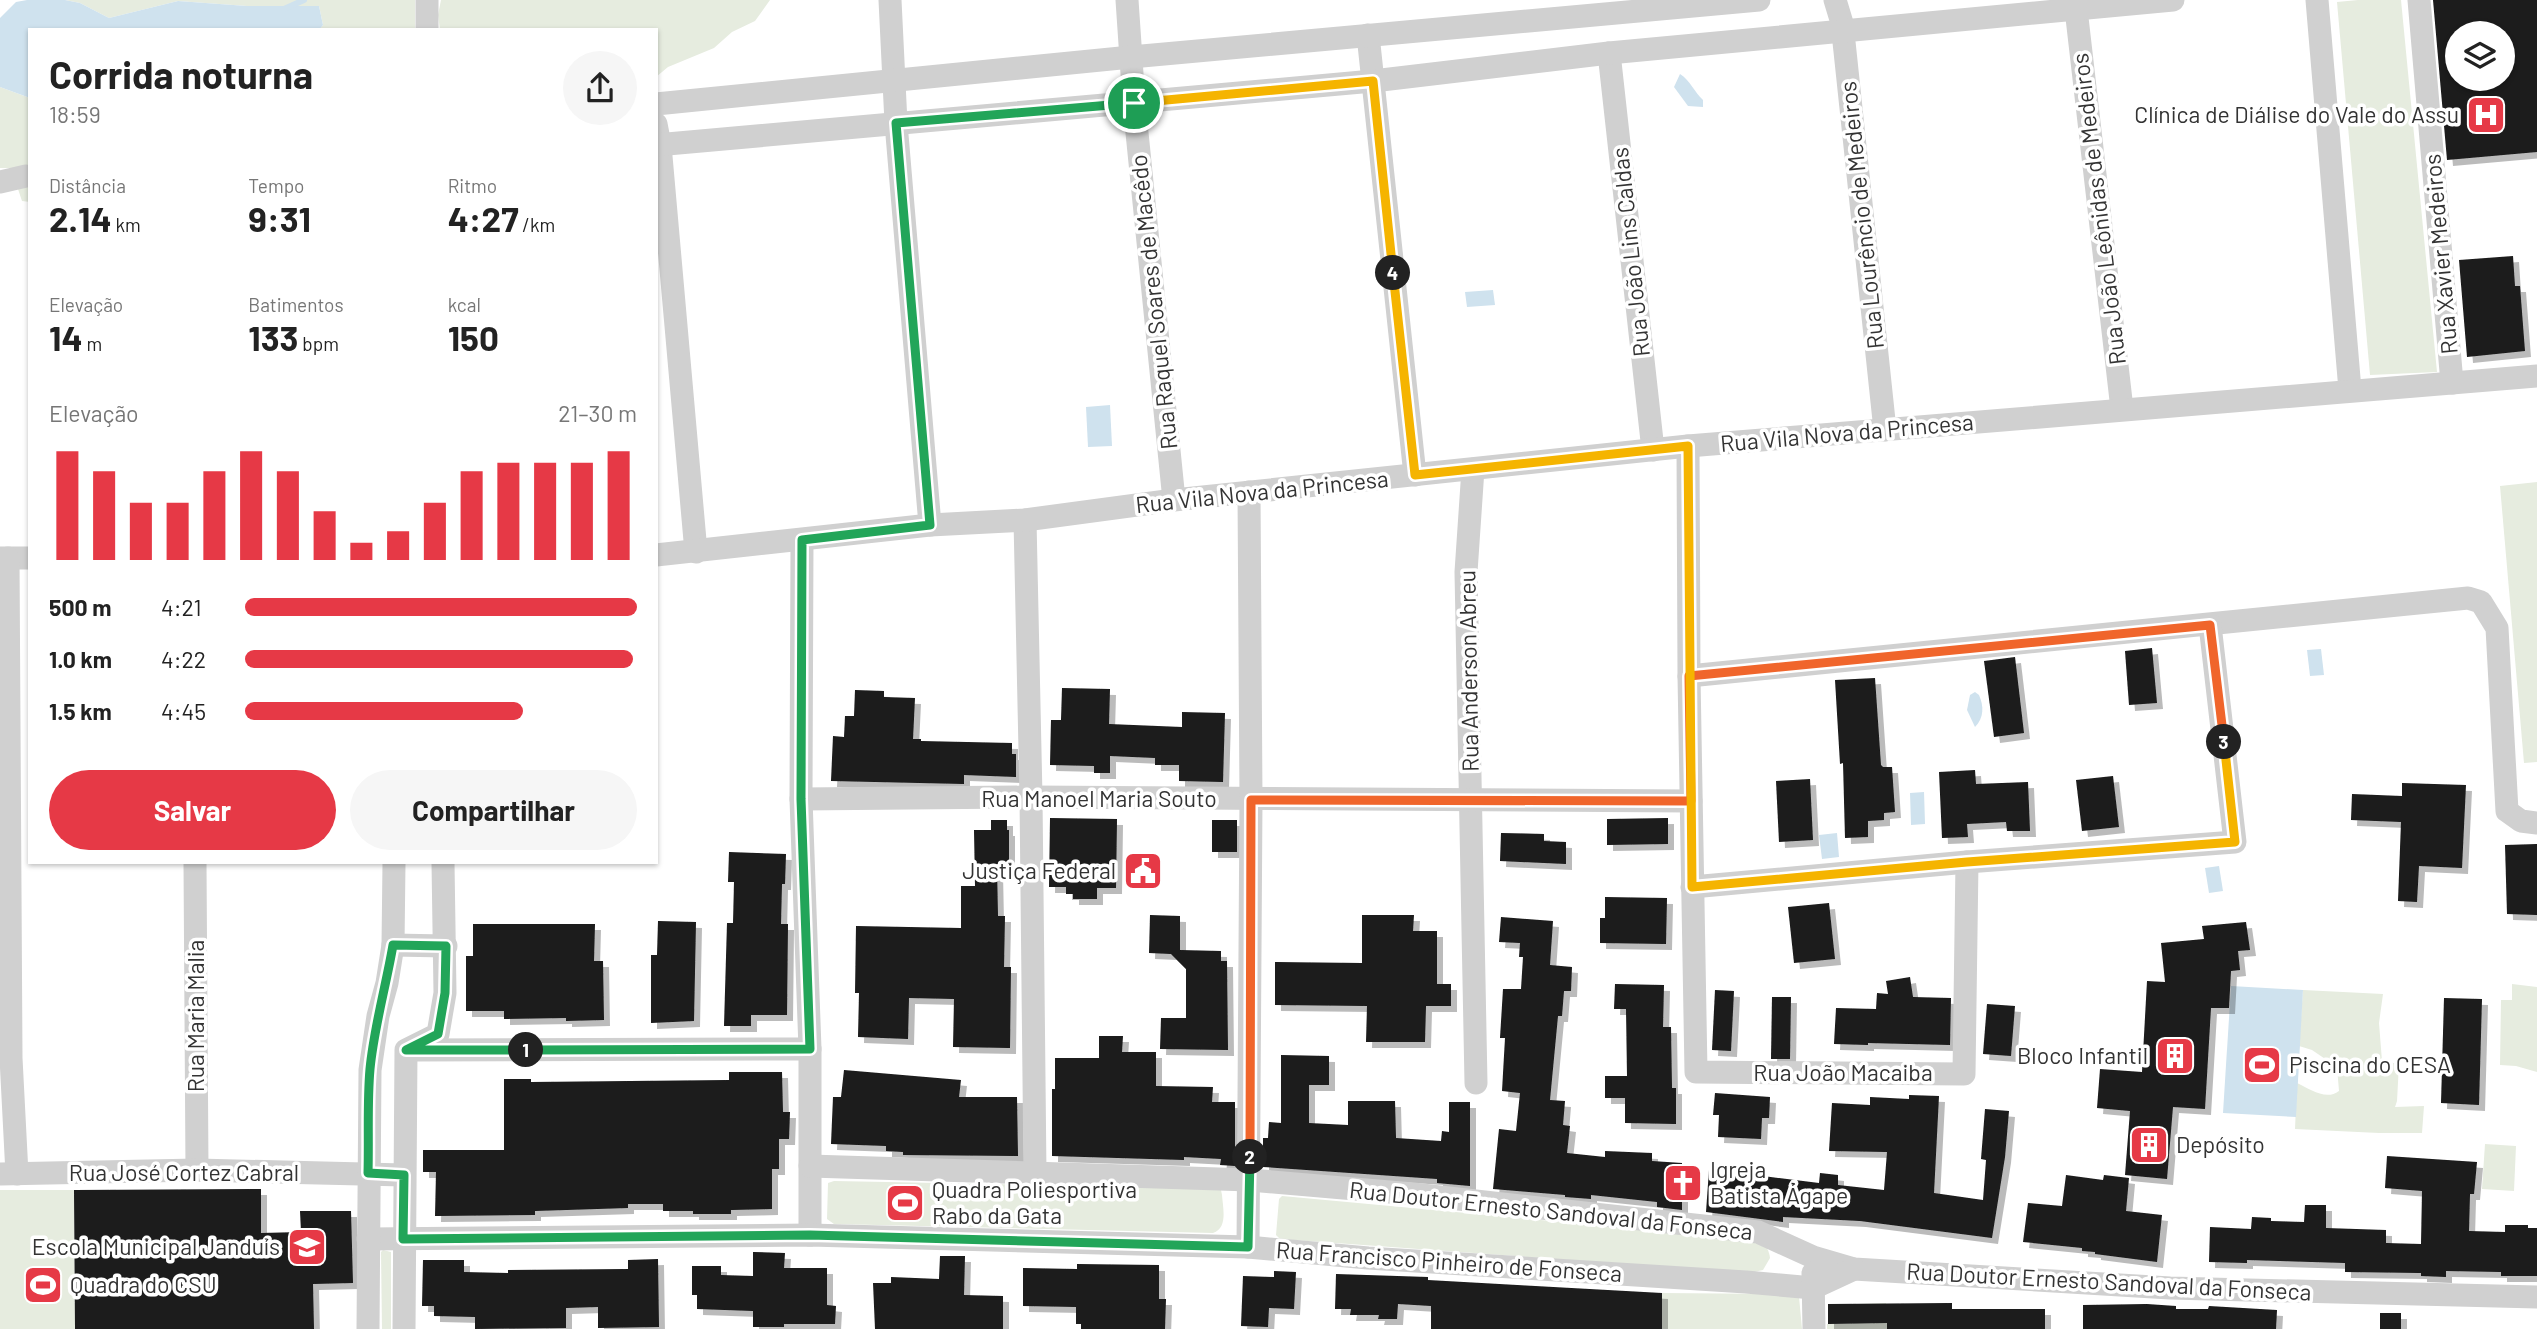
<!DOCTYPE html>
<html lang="pt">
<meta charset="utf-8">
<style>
body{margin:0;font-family:Barlow,sans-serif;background:#f6f6f6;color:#222;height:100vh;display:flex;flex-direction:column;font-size:26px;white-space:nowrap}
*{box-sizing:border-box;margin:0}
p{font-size:23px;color:#767676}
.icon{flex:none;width:38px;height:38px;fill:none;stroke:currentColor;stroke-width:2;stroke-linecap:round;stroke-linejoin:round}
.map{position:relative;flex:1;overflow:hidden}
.side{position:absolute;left:28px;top:28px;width:630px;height:836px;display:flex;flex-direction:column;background:#fff;border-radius:0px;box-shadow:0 2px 5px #0004}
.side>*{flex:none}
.controls{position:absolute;left:2445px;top:21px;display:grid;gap:14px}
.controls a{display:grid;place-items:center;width:70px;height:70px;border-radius:50%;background:#fff;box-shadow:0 2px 5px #0004;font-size:35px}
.pin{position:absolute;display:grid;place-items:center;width:60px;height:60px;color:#fff;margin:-30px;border:4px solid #fff;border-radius:50%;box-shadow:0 2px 7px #0007}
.km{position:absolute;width:35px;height:35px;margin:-18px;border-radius:50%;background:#222;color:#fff;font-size:19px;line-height:35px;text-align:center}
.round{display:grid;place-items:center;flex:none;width:74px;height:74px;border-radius:37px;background:#f6f6f6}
.summary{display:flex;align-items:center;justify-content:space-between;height:119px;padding:0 21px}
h1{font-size:38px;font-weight:700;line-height:52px}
.figures{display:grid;grid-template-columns:repeat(3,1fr);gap:10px;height:119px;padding:7px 21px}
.figures div{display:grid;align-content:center}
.figures b{font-size:35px;font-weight:700}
.figures small{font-size:19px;font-weight:400}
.figures p{font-size:19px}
.chart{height:196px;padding:14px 21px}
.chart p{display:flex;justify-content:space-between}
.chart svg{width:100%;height:126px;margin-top:7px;stroke:#e63946;stroke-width:6}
.cta{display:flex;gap:14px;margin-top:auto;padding:14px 21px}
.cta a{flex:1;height:80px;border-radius:42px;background:#e63946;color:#fff;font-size:28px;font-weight:700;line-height:80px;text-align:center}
.cta a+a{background:#f6f6f6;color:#222}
ul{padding:0 21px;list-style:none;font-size:23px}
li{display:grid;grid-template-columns:112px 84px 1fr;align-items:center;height:52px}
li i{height:18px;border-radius:9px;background:#e63946}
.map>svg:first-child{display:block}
.green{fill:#e6ecdf}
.water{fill:#cfe2ee}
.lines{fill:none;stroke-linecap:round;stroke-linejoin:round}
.stream{stroke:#cfe2ee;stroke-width:6}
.building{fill:#1a1a1a;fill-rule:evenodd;filter:url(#shadow)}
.street{stroke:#d0d0d0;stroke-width:23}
.split-1-casing{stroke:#fff;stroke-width:14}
.split-2-casing{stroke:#fff;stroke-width:14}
.split-3-casing{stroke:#fff;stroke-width:14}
.split-4-casing{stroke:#fff;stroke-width:14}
.split-5-casing{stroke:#fff;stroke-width:14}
.split-1{stroke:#22a559;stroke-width:9}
.split-2{stroke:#22a559;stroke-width:9}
.split-3{stroke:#f0652b;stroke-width:9}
.split-4{stroke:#f5b400;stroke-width:9}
.split-5{stroke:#f5b400;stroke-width:9}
.labels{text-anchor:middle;stroke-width:7;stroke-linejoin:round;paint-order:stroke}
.poi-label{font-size:23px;fill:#333;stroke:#fff;text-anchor:start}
.street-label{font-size:23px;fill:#333;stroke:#fff}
</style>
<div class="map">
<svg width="2537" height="1329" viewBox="0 0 2537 1329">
<defs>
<filter id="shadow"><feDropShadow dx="6" dy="6" stdDeviation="0" flood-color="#0004"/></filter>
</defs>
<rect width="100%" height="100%" fill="#fff"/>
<g class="green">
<path d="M65 0H415V30H319L323 25 319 6H247L178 1 109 18 80 3Z"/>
<path d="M441 0H770L755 21 732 32 714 48 668 67 656 77V30H440L438 15Z"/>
<path d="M2358 0H2401L2437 372 2370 375 2337 2Z"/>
<path d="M0 87 30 98V202L22 201 11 168H0Z"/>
<path d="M2537 482V762L2524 763 2500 486Z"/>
<path d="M2512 984 2537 987V1072L2516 1066 2500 1065 2501 1000H2512Z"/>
<path d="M2303 990 2383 994 2379 1023 2382 1061 2399 1064 2397 1101 2395 1107 2424 1106 2422 1133H2379L2295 1129 2297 1083C2310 1089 2326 1101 2339 1091L2337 1067 2312 1050 2299 1046Z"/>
<path d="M2485 1144 2516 1146 2514 1191 2482 1189Z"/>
<path d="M834 1181 1215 1188 1221 1190 1222 1195C1223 1208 1228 1228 1213 1233L834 1224 827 1219 828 1183Z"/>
<path d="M0 1190H74L75 1329H0Z"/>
<path d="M1282 1196 1746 1239C1760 1241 1768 1243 1770 1258L1763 1270 1749 1273 1280 1239 1276 1235 1279 1199Z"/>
<path d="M383 1250 391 1252V1329H382L381 1252Z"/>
<path d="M1662 1293 1794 1294 1799 1297 1802 1329H1662Z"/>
<path d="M1886 1303 1887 1329H1827V1324L1858 1323V1304Z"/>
</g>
<g class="water">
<path d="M27 0H65L80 3 109 18 178 1 247 6H319L323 25 319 30H30V98L0 87V18L16 2Z"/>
<path d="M1680 74C1691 81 1694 92 1703 100V107L1688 106 1674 87Z"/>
<path d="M1493 290 1495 305 1467 307 1465 292Z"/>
<path d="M1110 405 1112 446 1088 447 1086 407Z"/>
<path d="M2321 649 2324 675 2310 676 2307 650Z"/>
<path d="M1975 692 1979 695C1984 706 1984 718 1975 727L1967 710 1970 695Z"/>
<path d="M1924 792 1925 824 1911 825 1910 793Z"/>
<path d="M1837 833 1839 857 1822 859 1819 835Z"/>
<path d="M2219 866 2223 891 2209 893 2205 868Z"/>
<path d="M2231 986 2303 990 2296 1117 2223 1113Z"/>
</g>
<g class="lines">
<path class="stream" d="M284 9 304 0"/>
</g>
<g class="building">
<path d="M2433 0H2537V152L2447 160ZM2457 33H2502V79H2457Z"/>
<path d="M2513 256 2515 286H2520L2525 351 2467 357 2459 260Z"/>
<path d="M2152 648 2157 703 2129 705 2125 651Z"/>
<path d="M2015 657 2024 733 1994 737 1984 661Z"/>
<path d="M1875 678 1881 765 1883 767H1892L1895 812 1884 813V820L1868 821V837L1845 838 1843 763 1840 764 1835 680Z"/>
<path d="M1062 688 1110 689 1109 724 1182 727V712L1225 713 1223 782 1179 781V765H1155V758L1110 756V773H1094V766L1050 765 1051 720H1061Z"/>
<path d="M855 690 884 691V697L915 698 913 739H921V741L1012 743V754H1016V777L964 775V784L831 781 833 736 844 737 845 716H854Z"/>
<path d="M1975 770 1976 784 2028 782 2030 831H2007L2006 822 1967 824 1968 837 1942 838 1939 772Z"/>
<path d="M2113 776 2119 827 2082 831 2076 780Z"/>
<path d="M1810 779 1813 840 1779 842 1776 781Z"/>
<path d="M2402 783 2466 785 2462 868 2419 866 2417 902 2398 901 2401 822 2351 820 2352 794 2402 796Z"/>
<path d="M1050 818 1117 819 1116 888H1097V899H1073V894H1066V887H1049Z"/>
<path d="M1668 818V844L1607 845V819Z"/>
<path d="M991 820H1007V830H1009V867H997L998 916H1005L1004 967H1011L1010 1048 953 1047 954 999 909 998 908 1039 858 1037 859 993H855L856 926 961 928V886H975L974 830H991Z"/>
<rect x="1212" y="820" width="25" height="32"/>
<path d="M1501 833 1544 834V841L1566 842V864L1500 861Z"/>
<path d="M2537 844V915L2507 914 2505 845Z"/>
<path d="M729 852 786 854 785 884H782L781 924H788L787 1015H751V1026H724L727 923H733L734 882H728Z"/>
<path d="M1605 897 1667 898 1666 944 1600 943V918H1605Z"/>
<path d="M1829 903 1835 959 1794 963 1788 907Z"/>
<path d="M1150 915 1180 916V950L1221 951V961H1227L1228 1050 1160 1049 1161 1018H1186V969L1171 954 1149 953Z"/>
<path d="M1362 915H1414L1413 931H1437V984H1451V1006H1426L1425 1042H1366L1367 1006 1275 1005V962L1362 963Z"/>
<path d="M1501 917 1553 921 1550 965 1572 967 1571 991H1564L1562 1016H1558L1550 1100 1565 1101 1563 1125 1570 1126 1567 1153 1605 1157V1151L1652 1153V1161L1682 1163V1210L1657 1207V1202L1591 1195V1199L1565 1197V1195L1493 1189 1499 1129 1516 1131 1520 1093 1502 1091 1505 1038H1500L1503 989H1521L1523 957H1519L1520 943 1499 942Z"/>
<path d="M658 921 696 922 694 1021 651 1023V955H657Z"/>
<path d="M2246 922 2250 950 2238 951 2240 970 2231 971 2229 1008H2211L2205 1109 2173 1107 2167 1179 2125 1175 2130 1111 2097 1108 2100 1069 2142 1072 2147 981 2165 982 2161 943 2204 939 2202 926Z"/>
<path d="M473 924H595L594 961H603L604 1020 566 1021V1018L504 1019V1011H466V956H473Z"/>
<path d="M1910 977 1913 997 1951 998 1950 1045 1868 1043V1045L1834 1044 1836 1008 1876 1009 1877 993 1888 994 1886 981Z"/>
<path d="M1615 984 1664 985 1663 1027H1671L1672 1088H1676V1124L1625 1123V1098H1605V1076H1627L1626 1009H1614Z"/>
<path d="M1715 990 1734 991 1731 1051 1712 1050Z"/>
<path d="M1772 997H1791L1790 1059H1771Z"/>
<path d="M2444 998 2482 999 2479 1105 2441 1103Z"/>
<path d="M1987 1004 2015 1006 2011 1056 1983 1054Z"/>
<path d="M1099 1036H1123L1122 1052H1156V1086L1213 1087 1212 1102H1235V1166L1220 1165 1221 1159 1184 1157V1160L1052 1156V1089H1055V1058H1099Z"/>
<path d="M1281 1055 1329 1056V1085H1309V1123L1348 1125V1101H1395L1396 1138 1441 1141 1442 1131 1449 1132V1102H1470V1186L1437 1183V1179L1263 1167V1138H1268L1269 1122 1281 1123Z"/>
<path d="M844 1070 961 1080 959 1097H1017L1018 1156 903 1155V1152L886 1151V1146L831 1144 833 1097H841Z"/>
<path d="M729 1072H782L783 1112H790L789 1139H779V1169H772V1209L731 1210V1214H693V1211H663V1204H628V1208L535 1211V1215L435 1216 436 1172H423V1150H504V1079H531V1082L729 1080Z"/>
<path d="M1715 1093 1770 1097 1769 1118H1762L1761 1139 1718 1137 1719 1115H1713Z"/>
<path d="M1909 1095 1939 1096 1934 1193 1983 1200 1986 1160 1981 1159 1985 1109 2009 1111 2005 1157 1992 1238 1860 1221 1783 1217V1222L1706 1212 1709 1170 1742 1173 1743 1169 1764 1171 1763 1176 1819 1183 1820 1173 1838 1175V1185L1884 1190 1887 1152 1829 1151 1832 1103 1870 1105V1097L1909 1099Z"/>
<path d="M2387 1156 2477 1162 2474 1194H2470L2469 1231 2505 1232V1225H2528V1228H2537V1276H2501V1272L2446 1271V1277L2421 1276V1273L2345 1272V1263L2247 1260V1263L2209 1262 2210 1227 2251 1229 2252 1217 2271 1218V1221L2304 1222 2305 1205H2326V1228L2386 1230V1243L2421 1244 2422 1191 2385 1188Z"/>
<path d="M2066 1175 2103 1180 2104 1175 2129 1178 2126 1211 2162 1215 2157 1262 2095 1254V1252L2082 1251V1248L2023 1242 2028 1203 2062 1206Z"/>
<path d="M261 1189V1233L301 1232 300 1211H351L353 1283 313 1284 314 1329H75L74 1190Z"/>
<path d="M753 1252 785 1253 784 1268H827V1305L836 1306 835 1324H784V1327H753V1311L697 1309V1295H692V1266H721V1275L753 1276Z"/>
<path d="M940 1256H965L964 1295 1003 1296V1329H875L873 1283H891V1277L939 1279Z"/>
<path d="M658 1259 659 1327 598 1328V1307L566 1308V1328L475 1329V1317L434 1316V1306H422L423 1260H464V1272L508 1273V1270L628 1269V1260Z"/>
<path d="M1077 1264 1159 1265V1299H1166L1165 1329H1081V1324H1076V1307L1023 1306V1268L1077 1269Z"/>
<path d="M1274 1271 1296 1272 1294 1309 1269 1308 1268 1327 1241 1326 1243 1276 1274 1277Z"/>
<path d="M1336 1274 1428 1277V1280L1662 1293V1329H1431V1306L1398 1304 1397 1319H1378L1379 1315H1350L1351 1309H1335Z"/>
<path d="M1952 1303V1309H2045V1329H1887V1323L1828 1324V1304Z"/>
<path d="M2147 1304 2176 1306V1309H2208L2209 1306 2277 1310 2276 1329H2083V1305Z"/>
<rect x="2380" y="1313" width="21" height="16"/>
</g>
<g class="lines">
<g class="street">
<path d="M427 0V30"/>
<path d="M890 0 896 123 930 525"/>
<path d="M1127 0 1134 103 1174 500"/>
<path d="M1835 0 1842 23 1885 430"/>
<path d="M2317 0 2350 390"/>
<path d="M2419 0 2452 383"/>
<path d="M2076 9 2122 409"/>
<path d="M1368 35 1415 475"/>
<path d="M1609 53 1653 450"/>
<path d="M656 104 1131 57 1759 0"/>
<path d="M656 124 660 145 696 552"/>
<path d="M656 145 1373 81 1609 53 2173 0"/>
<path d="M0 182 26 176"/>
<path d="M1688 446 1689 676 1696 1072 1964 1074 1967 862"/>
<path d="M1473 469 1466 572 1476 1083"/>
<path d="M1025 520 1031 797 1035 1173"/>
<path d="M802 540 801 799 810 1049V1235"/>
<path d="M656 555 930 525 1025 520 1174 500 1688 446 2537 376"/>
<path d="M0 558H30"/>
<path d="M8 558 11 1058 17 1174"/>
<path d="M1689 676 2468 598 2481 602 2497 628 2507 811 2521 821 2537 823"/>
<path d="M801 799 1031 797 1691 801"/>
<path d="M195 863 197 1170"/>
<path d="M1692 887 1967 862 2235 842 2210 625"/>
<path d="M393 945 446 946"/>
<path d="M411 1050 810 1049"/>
<path d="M810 1166 1250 1180 1413 1194 1758 1232 1813 1257 1854 1269 2170 1288 2537 1297"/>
<path d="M0 1174 197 1170 404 1175"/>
<path d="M368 1239 810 1235 1248 1247 1368 1258 1746 1282 1813 1288 1854 1269"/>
<path d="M1248 1247 1251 800 1249 492"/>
<path d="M1813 1273 1814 1329"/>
<path d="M368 1329 370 1070 378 1016 387 983 393 945 394 863"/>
<path d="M404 1329 406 1050 438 1034 445 993 443 863"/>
</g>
</g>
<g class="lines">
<g class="split-1-casing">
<path id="split-1" d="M526 1050 810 1049 801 799 802 540 930 525 896 123 1134 103"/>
</g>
<g class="split-2-casing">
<path id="split-2" d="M526 1050H406L438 1034 445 993 446 946 393 945C386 986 374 1027 370 1069 367 1103 369 1139 368 1173L404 1175 403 1239 810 1235 1248 1247 1250 1157"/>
</g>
<g class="split-3-casing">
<path id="split-3" d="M1250 1157 1251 800 1691 801 1689 676 2210 625 2224 742"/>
</g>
<g class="split-4-casing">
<path id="split-4" d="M1393 273 1415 475 1688 446 1692 887 1967 862 2235 842 2224 742"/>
</g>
<g class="split-5-casing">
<path id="split-5" d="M1134 103 1373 81 1393 273"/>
</g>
<use href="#split-1" class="split-1"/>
<use href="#split-2" class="split-2"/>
<use href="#split-3" class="split-3"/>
<use href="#split-4" class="split-4"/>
<use href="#split-5" class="split-5"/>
</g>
<defs>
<g id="hospital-square" transform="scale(2.0125)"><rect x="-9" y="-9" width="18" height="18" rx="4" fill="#e63946" stroke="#fff"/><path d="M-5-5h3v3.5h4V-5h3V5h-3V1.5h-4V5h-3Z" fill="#fff"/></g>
<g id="civic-square" transform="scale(2.0125)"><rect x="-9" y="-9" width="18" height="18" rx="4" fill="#e63946" stroke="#fff"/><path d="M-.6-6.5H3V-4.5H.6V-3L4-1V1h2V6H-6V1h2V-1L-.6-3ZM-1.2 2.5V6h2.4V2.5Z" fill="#fff"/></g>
<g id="building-square" transform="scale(2.0125)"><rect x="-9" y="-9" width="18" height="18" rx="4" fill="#e63946" stroke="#fff"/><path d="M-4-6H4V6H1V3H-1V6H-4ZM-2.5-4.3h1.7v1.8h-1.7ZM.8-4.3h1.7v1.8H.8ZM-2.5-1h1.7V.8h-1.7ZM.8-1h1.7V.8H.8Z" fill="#fff"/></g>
<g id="stadium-square" transform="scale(2.0125)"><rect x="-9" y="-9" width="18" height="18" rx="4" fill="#e63946" stroke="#fff"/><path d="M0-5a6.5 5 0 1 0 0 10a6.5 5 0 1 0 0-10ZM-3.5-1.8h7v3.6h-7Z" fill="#fff"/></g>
<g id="church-square" transform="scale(2.0125)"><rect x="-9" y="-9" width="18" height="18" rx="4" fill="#e63946" stroke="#fff"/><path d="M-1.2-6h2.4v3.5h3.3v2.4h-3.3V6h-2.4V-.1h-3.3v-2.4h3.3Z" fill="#fff"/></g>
<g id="school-square" transform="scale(2.0125)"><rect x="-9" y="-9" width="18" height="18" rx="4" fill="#e63946" stroke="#fff"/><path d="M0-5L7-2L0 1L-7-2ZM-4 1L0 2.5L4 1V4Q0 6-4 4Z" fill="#fff"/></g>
</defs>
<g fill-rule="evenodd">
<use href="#hospital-square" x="2486" y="115"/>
<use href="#civic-square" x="1143" y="871"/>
<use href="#building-square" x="2175" y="1056"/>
<use href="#stadium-square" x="2262" y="1065"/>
<use href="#building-square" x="2149" y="1145"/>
<use href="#church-square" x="1683" y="1183"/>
<use href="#stadium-square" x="905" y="1203"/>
<use href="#school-square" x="307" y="1247"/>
<use href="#stadium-square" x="43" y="1285"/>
</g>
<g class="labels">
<g class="poi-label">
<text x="2459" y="123" text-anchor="end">Clínica de Diálise do Vale do Assu</text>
<text x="1116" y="879" text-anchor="end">Justiça Federal</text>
<text x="2148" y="1064" text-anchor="end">Bloco Infantil</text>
<text x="2289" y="1073">Piscina do CESA</text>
<text x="2176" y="1153">Depósito</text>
<text x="1710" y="1178">Igreja<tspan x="1710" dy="26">Batista Ágape</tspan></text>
<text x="932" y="1198">Quadra Poliesportiva<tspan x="932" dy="26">Rabo da Gata</tspan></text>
<text x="280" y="1255" text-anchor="end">Escola Municipal Janduís</text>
<text x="70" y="1293">Quadra do CSU</text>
</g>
<g class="street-label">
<text transform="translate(2099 209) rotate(-97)" y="8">Rua João Leônidas de Medeiros</text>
<text transform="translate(1862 215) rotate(-96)" y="8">Rua Lourêncio de Medeiros</text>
<text transform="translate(1631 252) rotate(-96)" y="8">Rua João Lins Caldas</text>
<text transform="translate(2441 254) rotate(-95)" y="8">Rua Xavier Medeiros</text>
<text transform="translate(1154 302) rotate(-96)" y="8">Rua Raquel Soares de Macêdo</text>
<text transform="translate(1847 433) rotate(-5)" y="8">Rua Vila Nova da Princesa</text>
<text transform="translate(1262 492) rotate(-6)" y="8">Rua Vila Nova da Princesa</text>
<text transform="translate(1469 671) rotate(-91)" y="8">Rua Anderson Abreu</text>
<text x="1099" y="807">Rua Manoel Maria Souto</text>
<text transform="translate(196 1016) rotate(-90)" y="8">Rua Maria Malia</text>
<text x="1843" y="1081">Rua João Macaiba</text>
<text x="184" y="1181">Rua José Cortez Cabral</text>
<text transform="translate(1551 1211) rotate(6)" y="8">Rua Doutor Ernesto Sandoval da Fonseca</text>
<text transform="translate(1449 1262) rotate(4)" y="8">Rua Francisco Pinheiro de Fonseca</text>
<text transform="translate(2109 1282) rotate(3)" y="8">Rua Doutor Ernesto Sandoval da Fonseca</text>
</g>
</g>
</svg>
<div class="controls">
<a><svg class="icon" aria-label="layers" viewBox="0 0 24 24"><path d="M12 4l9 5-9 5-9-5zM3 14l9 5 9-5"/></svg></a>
</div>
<div class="pin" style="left:1134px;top:103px;background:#1e9e55"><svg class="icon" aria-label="arrive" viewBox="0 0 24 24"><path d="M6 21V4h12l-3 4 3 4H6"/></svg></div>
<b class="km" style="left:526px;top:1050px">1</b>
<b class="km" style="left:1250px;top:1157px">2</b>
<b class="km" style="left:2224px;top:742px">3</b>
<b class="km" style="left:1393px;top:273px">4</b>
<section class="side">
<div class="summary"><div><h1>Corrida noturna</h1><p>18:59</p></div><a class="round"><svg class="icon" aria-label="share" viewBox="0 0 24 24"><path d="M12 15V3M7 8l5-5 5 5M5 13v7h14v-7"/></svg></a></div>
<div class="figures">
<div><p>Distância</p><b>2.14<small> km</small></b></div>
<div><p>Tempo</p><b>9:31</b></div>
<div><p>Ritmo</p><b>4:27<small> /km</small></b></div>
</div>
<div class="figures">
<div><p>Elevação</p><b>14<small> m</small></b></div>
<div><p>Batimentos</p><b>133<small> bpm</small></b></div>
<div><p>kcal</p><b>150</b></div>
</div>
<div class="chart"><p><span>Elevação</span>21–30 m</p>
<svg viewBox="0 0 160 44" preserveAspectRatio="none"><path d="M5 44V6M15 44V13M25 44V24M35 44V24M45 44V13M55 44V6M65 44V13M75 44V27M85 44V38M95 44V34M105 44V24M115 44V13M125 44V10M135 44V10M145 44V10M155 44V6"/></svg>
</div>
<ul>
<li><b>500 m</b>4:21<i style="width:100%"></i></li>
<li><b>1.0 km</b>4:22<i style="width:99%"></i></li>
<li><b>1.5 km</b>4:45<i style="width:71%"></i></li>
</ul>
<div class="cta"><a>Salvar</a><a>Compartilhar</a></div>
</section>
</div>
